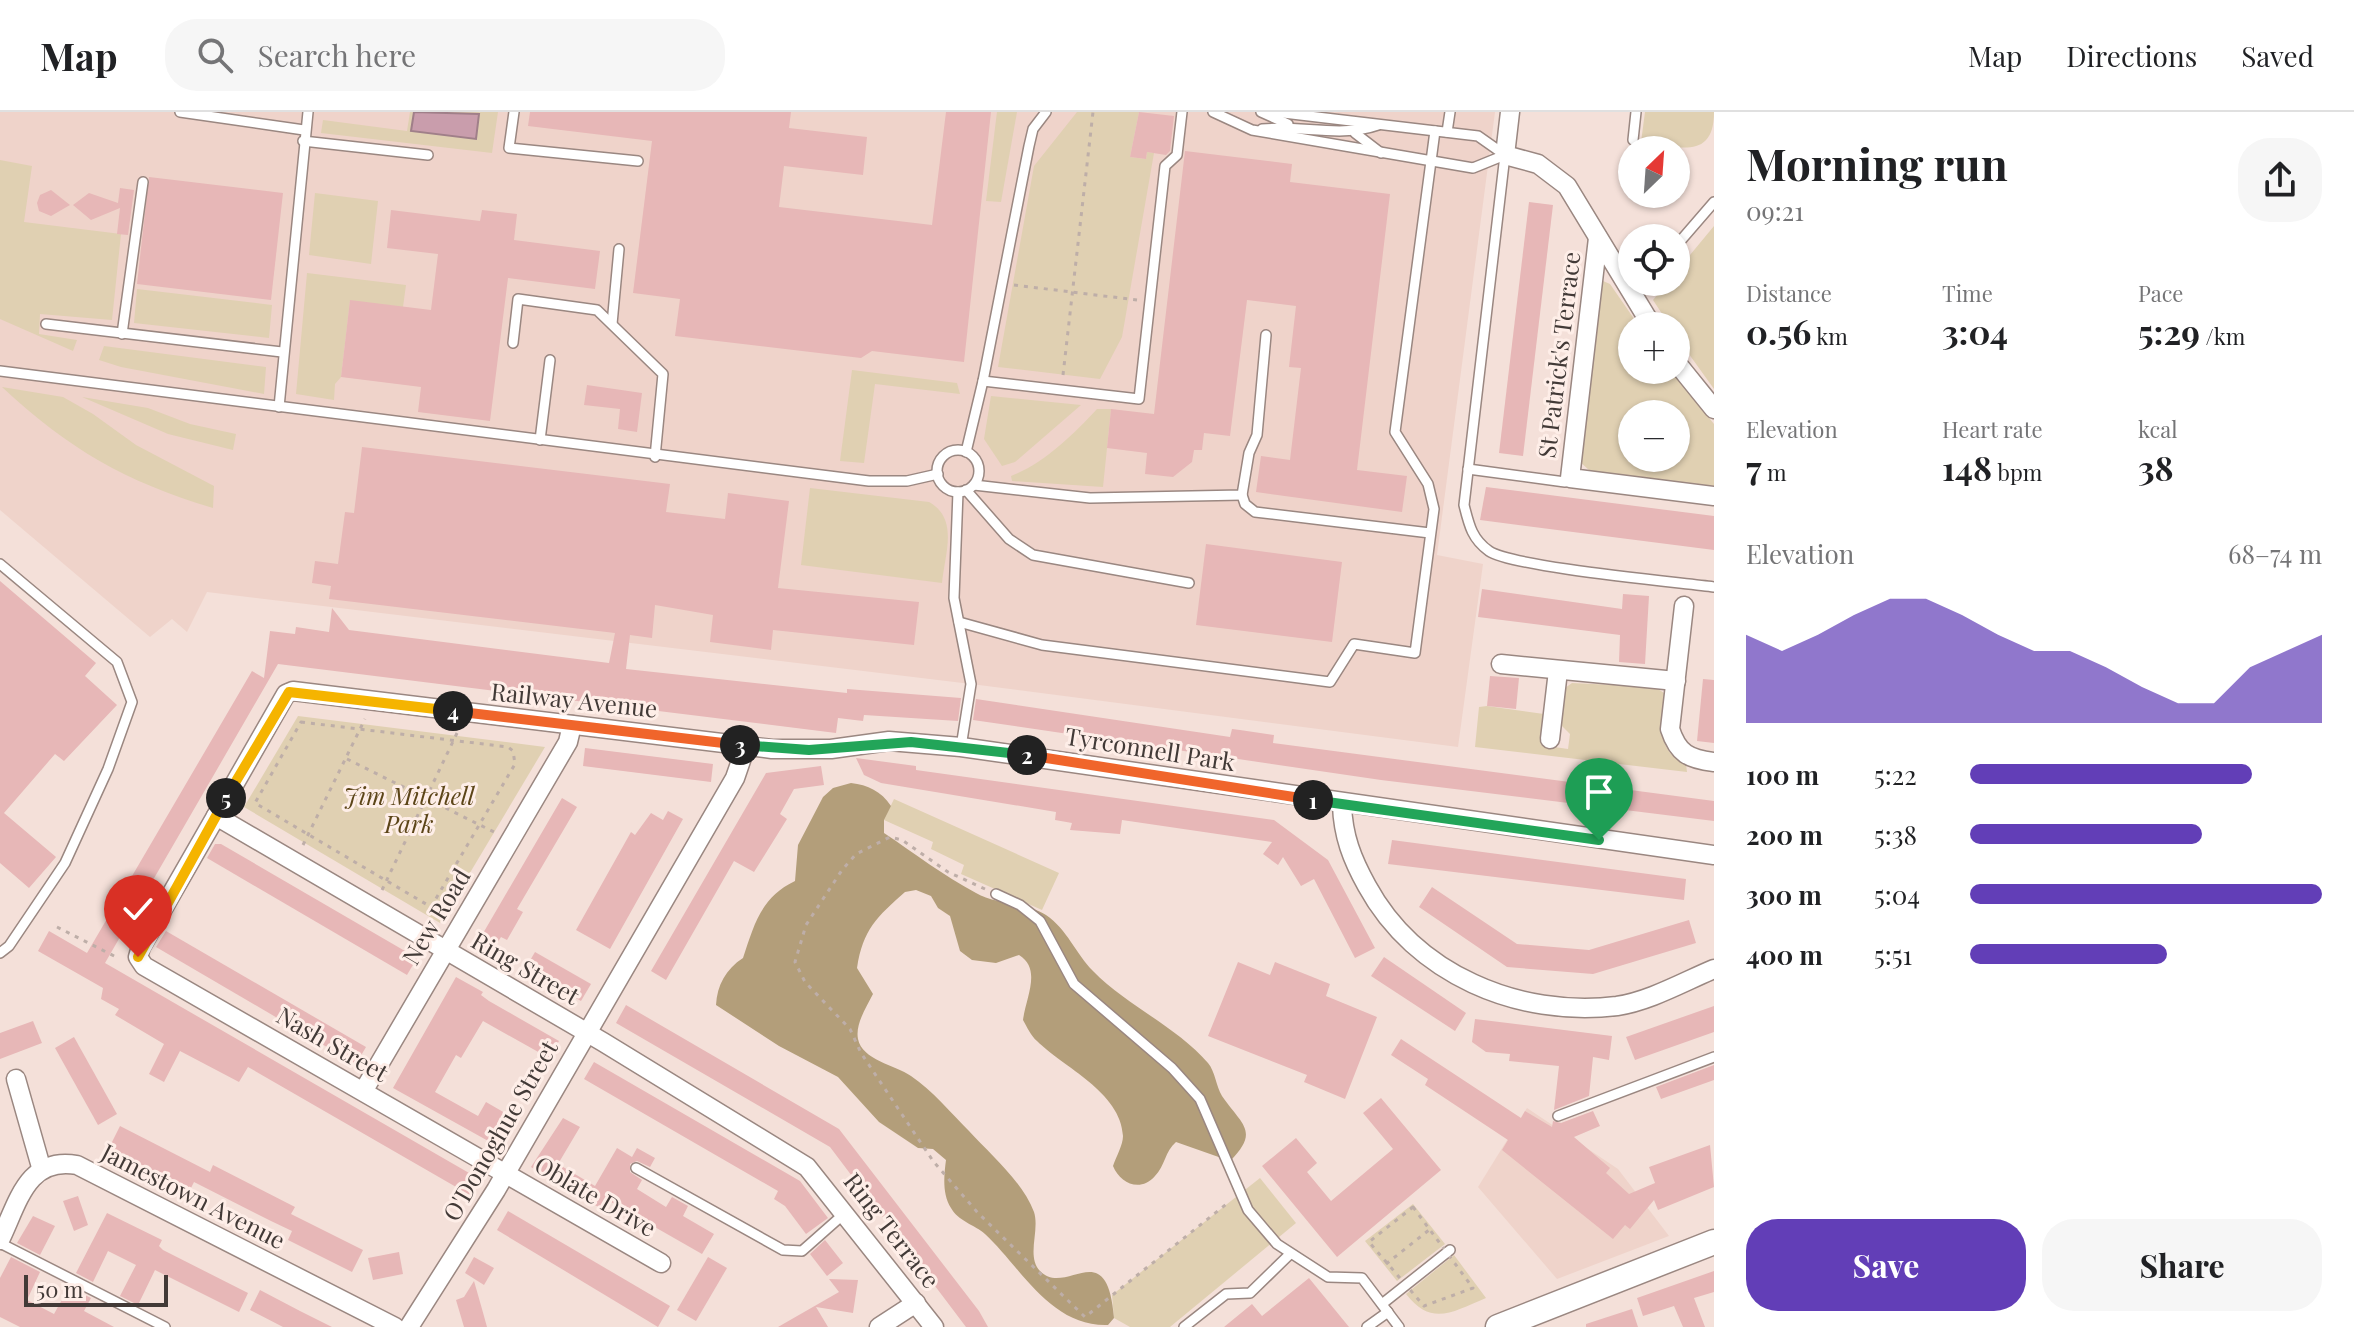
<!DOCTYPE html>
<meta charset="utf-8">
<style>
body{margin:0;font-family:"Playfair Display",serif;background:#f6f6f6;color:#202124;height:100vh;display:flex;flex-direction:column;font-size:30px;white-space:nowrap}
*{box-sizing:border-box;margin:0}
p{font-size:26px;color:#757577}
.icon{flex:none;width:44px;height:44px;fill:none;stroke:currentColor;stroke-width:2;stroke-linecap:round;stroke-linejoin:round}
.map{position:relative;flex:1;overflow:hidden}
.side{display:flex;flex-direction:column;background:#fff;width:640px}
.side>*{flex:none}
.needle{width:52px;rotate:25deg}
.buttons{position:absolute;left:1618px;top:24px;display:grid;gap:16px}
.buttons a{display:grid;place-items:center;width:72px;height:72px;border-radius:50%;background:#fff;box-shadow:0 2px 6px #0004;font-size:40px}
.scale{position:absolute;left:24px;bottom:20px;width:144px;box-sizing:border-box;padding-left:8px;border:4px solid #423a37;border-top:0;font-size:22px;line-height:28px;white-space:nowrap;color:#423a37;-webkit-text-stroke:6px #feeee8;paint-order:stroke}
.pin{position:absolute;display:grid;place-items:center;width:68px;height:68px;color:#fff;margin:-82px -34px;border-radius:50% 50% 50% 0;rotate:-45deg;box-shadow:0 0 8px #0007}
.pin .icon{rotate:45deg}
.km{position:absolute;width:40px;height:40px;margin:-20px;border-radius:50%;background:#222;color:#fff;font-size:22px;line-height:40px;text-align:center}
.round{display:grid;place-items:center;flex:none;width:84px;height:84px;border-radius:32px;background:#f6f6f6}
.summary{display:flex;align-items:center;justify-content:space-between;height:136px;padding:0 32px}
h1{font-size:44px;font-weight:700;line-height:60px}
.stats{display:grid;grid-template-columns:repeat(3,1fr);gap:12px;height:136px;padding:8px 32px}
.stats div{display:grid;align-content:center}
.stats b{font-size:34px;font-weight:700}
.stats small{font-size:22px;font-weight:400}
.stats p{font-size:22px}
.chart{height:224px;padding:16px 32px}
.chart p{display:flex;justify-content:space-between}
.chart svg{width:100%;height:144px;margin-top:8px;fill:#623eb7;opacity:.7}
.button{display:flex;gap:16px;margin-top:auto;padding:16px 32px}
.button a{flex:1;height:92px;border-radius:32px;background:#623eb7;color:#fff;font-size:32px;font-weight:700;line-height:92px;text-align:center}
.button a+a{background:#f6f6f6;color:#202124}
ul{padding:0 32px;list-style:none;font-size:26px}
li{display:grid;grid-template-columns:128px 96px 1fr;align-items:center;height:60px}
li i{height:20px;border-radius:10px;background:#623eb7}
header{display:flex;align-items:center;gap:48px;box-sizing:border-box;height:112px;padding:0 40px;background:#fff;border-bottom:2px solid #e0e0e0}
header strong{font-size:38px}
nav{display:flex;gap:44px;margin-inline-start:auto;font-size:28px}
.search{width:560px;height:72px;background:#f6f6f6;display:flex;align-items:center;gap:20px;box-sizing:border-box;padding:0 28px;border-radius:32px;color:#757577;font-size:30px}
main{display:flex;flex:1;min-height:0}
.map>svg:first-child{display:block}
.built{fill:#efd3ca}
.green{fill:#e0d0b2;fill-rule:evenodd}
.forest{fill:#b39e7a}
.water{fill:#c99dac;stroke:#a07f89;stroke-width:2}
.building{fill:#e7b7b7}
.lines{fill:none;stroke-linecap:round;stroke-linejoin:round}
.service-casing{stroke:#9a8781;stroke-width:12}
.minor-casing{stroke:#9a8781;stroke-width:21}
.secondary-casing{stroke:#9a8781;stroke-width:27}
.path{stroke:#beaea8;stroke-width:3;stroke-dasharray:4 6;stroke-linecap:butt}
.service{stroke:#fff;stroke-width:9}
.minor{stroke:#fff;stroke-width:18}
.secondary{stroke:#fff;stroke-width:24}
.split-1-casing{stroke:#fff;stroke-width:16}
.split-2-casing{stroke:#fff;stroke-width:16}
.split-3-casing{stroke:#fff;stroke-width:16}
.split-4-casing{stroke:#fff;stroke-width:16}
.split-5-casing{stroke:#fff;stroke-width:16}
.split-6-casing{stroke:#fff;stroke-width:16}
.split-1{stroke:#22a559;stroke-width:10}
.split-2{stroke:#f0652b;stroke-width:10}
.split-3{stroke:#22a559;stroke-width:10}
.split-4{stroke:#f0652b;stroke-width:10}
.split-5{stroke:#f5b400;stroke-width:10}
.split-6{stroke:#f5b400;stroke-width:10}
.labels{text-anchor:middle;stroke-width:6;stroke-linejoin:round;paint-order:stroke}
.street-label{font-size:24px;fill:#423a37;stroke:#feeee8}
.park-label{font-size:24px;font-style:italic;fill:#5c4518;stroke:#feeee8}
</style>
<header>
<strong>Map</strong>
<div class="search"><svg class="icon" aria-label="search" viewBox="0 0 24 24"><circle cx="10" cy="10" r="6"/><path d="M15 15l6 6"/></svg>Search here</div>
<nav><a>Map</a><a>Directions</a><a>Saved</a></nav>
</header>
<main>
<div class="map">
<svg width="1714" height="1215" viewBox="0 0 1714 1215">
<rect width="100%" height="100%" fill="#f4e0d9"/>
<g class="built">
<path d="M0 0H1495L1437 443 1483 452 1458 635 971 572 207 480 187 520 172 507 150 525 0 398Z"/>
<path d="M1527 996 1618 1057 1669 1124 1557 1167 1478 1075Z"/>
</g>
<g class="green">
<path d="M410 0H498L492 41 321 21 323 8 407 19Z"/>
<path d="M997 0H1017L1001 90 986 89Z"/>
<path d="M1077 0H1139L1130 45 1146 47 1147 40 1154 41 1122 225 1100 267 998 255 1034 54Z"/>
<path d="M1645 0H1714C1714 50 1676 34 1641 30Z"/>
<path d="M0 48 32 54 24 110 121 122 112 208 40 202 39 222 77 228 73 239 0 207Z"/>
<path d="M315 81 378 89 371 152 309 143Z"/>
<path d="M1714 114V277L1676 224V214H1670L1653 188 1668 170H1676V160Z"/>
<path d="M307 161 406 173 403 195 350 189 341 265 335 272 334 288 296 282Z"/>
<path d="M1603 169 1610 172 1639 214H1632V258H1670L1714 312V374L1590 359 1578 348 1598 173ZM1632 302H1676V346H1632Z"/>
<path d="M137 177 272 193 269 226 134 211Z"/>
<path d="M104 234 266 255 264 282 121 255 99 248Z"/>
<path d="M852 258 957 271 960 282 875 272 864 351 840 349Z"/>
<path d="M2 275 63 285 93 302 136 333 214 374 213 396C124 369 70 338 2 275Z"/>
<path d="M991 284 1081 293 1015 350 1002 354 984 327Z"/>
<path d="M82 285 148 296 190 312 236 322 233 338 168 322Z"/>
<path d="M1097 297H1111L1103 375 1012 369 1011 364C1043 352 1074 322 1097 297Z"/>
<path d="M810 376 929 390C959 407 945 441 942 471L801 453Z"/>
<path d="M1572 571 1655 575 1664 581C1663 611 1654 638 1686 652L1687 660 1475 635 1479 595 1487 594 1544 602 1541 633 1568 637 1570 622 1560 612 1565 576Z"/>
<path d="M298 604 545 635 440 811 244 695Z"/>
<path d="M894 687 1059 761 1042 798 961 762 964 753 931 737 933 730 884 708Z"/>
<path d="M1260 1066 1296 1111 1170 1215H1130L1114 1206 1112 1183Z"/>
<path d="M1413 1092 1445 1132 1397 1169 1365 1129Z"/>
<path d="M1454 1143 1486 1186C1452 1200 1432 1215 1406 1182Z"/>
</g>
<path class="forest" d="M851 671C868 673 881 679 891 694L884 708V721C914 741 944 764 976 781 997 793 1025 790 1046 803 1067 817 1076 842 1093 859 1127 894 1176 914 1208 951 1215 959 1216 974 1222 984 1242 1013 1260 1019 1230 1049L1176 1030C1165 1039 1165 1054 1155 1064 1140 1081 1120 1071 1113 1054 1116 1045 1123 1033 1123 1024 1121 980 1063 955 1037 929 1031 924 1027 915 1023 908 1026 885 1042 857 1019 843L996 851 972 848 960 839 950 804 938 796 931 784 916 778 905 780C877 805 863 817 857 856L873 882C867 894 855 912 858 927 862 948 895 953 911 964 932 978 951 1001 969 1019 990 1042 1023 1070 1034 1100 1040 1119 1026 1144 1040 1159 1066 1186 1107 1120 1114 1206L1108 1213C1050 1215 1020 1154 985 1122 975 1113 958 1109 951 1096 942 1082 944 1063 946 1048L933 1037 918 1036 879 1010 838 965 779 934 716 893C717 873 726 857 743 846 754 813 761 785 795 769L798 733 823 685 833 676Z"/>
<path class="water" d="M414 0 479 2 476 27 411 19Z"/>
<g class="building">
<path d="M530 0H791L789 16 867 25 863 63 784 54 779 95 932 113 946 0H991L964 250 872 239 861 246 675 224 680 187 633 181 652 29 528 14Z"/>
<path d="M1139 0 1174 4 1170 39 1166 43 1147 40 1146 47 1130 45Z"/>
<path d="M1185 39 1292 52 1290 70 1390 82 1357 358 1407 364 1402 400 1256 380 1261 344 1290 348 1301 256 1289 255 1296 194 1247 188 1230 324 1204 321 1202 338H1194L1192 350 1173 365 1145 362 1147 341 1107 336 1111 297 1154 302Z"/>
<path d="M149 65 283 81 271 188 137 172Z"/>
<path d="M120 76 134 78 128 123 117 122 120 96 91 108 73 93 89 81 118 91Z"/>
<path d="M51 78 70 93 51 104 39 99 37 91 40 83Z"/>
<path d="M1529 90 1553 93 1523 344 1499 341Z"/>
<path d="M391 98 480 109 482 98 517 102 514 128 600 139 595 177 508 166 490 309 418 300 421 275 341 265 350 188 431 198 438 142 387 136Z"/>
<path d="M587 273 642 281 637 320 618 317 620 297 584 293Z"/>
<path d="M362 335 670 372 666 400 725 407 728 381 789 389 778 476 919 490 914 533 773 518 771 538 710 530 713 503 655 493 652 526 630 523 626 557 847 581V577L961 586 958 609 864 603 863 609 838 606 836 621 278 552 105 851 476 1065 470 1083 248 955 239 970 180 939 164 970 149 962 164 932 115 903 119 897 101 887 103 876 38 839 49 819 87 841 252 559 264 566 270 519 295 522 296 515 329 520 332 496 349 518 609 551 615 521 329 487 331 474 312 471 315 449 338 452 345 400 354 401Z"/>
<path d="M1486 375 1714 404V438L1480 408Z"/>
<path d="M1206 432 1342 450 1332 530 1196 513Z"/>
<path d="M0 469 96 551 85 564 117 593 64 649 55 642 4 701 56 745 29 776 0 751Z"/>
<path d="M1482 477 1622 497 1623 482 1649 484 1645 552 1619 550 1620 523 1478 505Z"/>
<path d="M1490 564 1519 566 1516 597 1487 594Z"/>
<path d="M1703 567 1714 568V631L1697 629Z"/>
<path d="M976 587 1230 625 1232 617 1240 618 1274 623 1273 631 1714 689V709L1381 668 973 608Z"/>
<path d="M585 636 713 652 711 670 583 654Z"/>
<path d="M856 646 916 654V658L1274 708 1328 748 1375 836 1355 846 1314 767 1301 774 1283 745 1278 753 1263 742 1272 730 1122 708 1120 722 1070 718 1072 711 1055 708 1056 700 881 671 864 663Z"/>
<path d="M821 654 824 673 794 677 780 702 787 707 754 760 734 749 666 868 651 859 766 661Z"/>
<path d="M562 686 577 695 517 797 523 800 507 828 501 825 490 843 475 835Z"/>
<path d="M668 699 683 707 610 837 576 818 631 720 635 723 651 701 663 708Z"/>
<path d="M1392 728 1686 767 1684 788 1388 752Z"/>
<path d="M215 732H221L417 846 407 863 207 746Z"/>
<path d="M1432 775 1517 832 1589 838 1689 808 1696 831 1593 862 1507 855 1419 795Z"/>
<path d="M166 819 366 935 356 952 156 835Z"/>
<path d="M535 840 591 872 581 889 525 857Z"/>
<path d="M1384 845 1466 901 1455 919 1371 864Z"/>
<path d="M1238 850 1270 863 1275 850 1330 872 1326 884 1377 905 1345 987 1304 970 1307 963 1208 924Z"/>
<path d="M456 865 483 880 481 883 489 889 559 929 549 946 483 909 461 946 456 943 435 980 478 1004 486 990 505 1001 498 1014 507 1019 499 1035 393 976Z"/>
<path d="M626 893 839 1017 979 1199 988 1215H966L830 1035 616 911Z"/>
<path d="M1714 894V920L1635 948 1626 925Z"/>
<path d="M1475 907 1612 924 1609 948 1593 945 1589 984 1554 998 1559 954 1509 949 1510 942 1486 940 1472 930Z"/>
<path d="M33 909 42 931 0 947V921Z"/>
<path d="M74 925 117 1002 98 1013 55 936Z"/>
<path d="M1401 927 1521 1006 1525 999 1552 1015 1553 1009 1561 1011 1593 999 1600 1014 1574 1025 1610 1056 1606 1061 1629 1082 1655 1071 1649 1055 1710 1033 1714 1075 1658 1098 1654 1088 1630 1117 1625 1113 1613 1127 1502 1038 1508 1028 1425 973 1428 967 1391 943Z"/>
<path d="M594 950 800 1069 828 1106 806 1122 785 1094 774 1087 778 1079 584 967Z"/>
<path d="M1714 953V968L1661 987 1656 975Z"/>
<path d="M1381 986 1441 1058 1337 1145 1262 1054 1296 1026 1317 1051 1307 1060 1331 1089 1393 1037 1363 1001Z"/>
<path d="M563 1006 580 1015 558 1052 595 1074 617 1036 632 1045 637 1036 655 1046 650 1055 637 1049 630 1052V1060L642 1068 637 1077 666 1095 672 1085 688 1094 683 1104 714 1122 702 1142 611 1090 605 1099 531 1055Z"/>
<path d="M120 1014 210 1060 213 1053 295 1095 291 1102 363 1138 352 1160 288 1128 292 1119 271 1109 194 1070 190 1078 109 1036Z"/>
<path d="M78 1084 88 1113 74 1119 63 1089Z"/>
<path d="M508 1099 670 1194 658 1215 497 1118Z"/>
<path d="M107 1101 162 1128 159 1134 163 1138 248 1181 239 1200 155 1158 138 1193 120 1184 136 1153 108 1139 93 1170 76 1161Z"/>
<path d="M33 1104 55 1114 40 1143 17 1131Z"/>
<path d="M825 1128 843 1151 827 1164 810 1142Z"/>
<path d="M399 1140 403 1162 373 1168 368 1146Z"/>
<path d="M11 1145 40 1160 27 1188 54 1202 69 1175 91 1186 84 1199 114 1215H20L0 1205V1166Z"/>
<path d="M474 1145 494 1156 484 1173 465 1161Z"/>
<path d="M708 1145 727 1156 696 1209 677 1198Z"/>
<path d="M1714 1159V1180L1694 1186 1705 1215H1683L1674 1194 1643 1204 1637 1186Z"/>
<path d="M1309 1166 1349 1215H1224L1252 1192 1262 1204Z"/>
<path d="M829 1167 858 1168 853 1201 816 1195 828 1215H778L839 1180Z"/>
<path d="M474 1169 482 1197 487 1215H464L456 1188 464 1185Z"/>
<path d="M260 1178 300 1199 332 1215H283L250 1198Z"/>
<path d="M1632 1197 1638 1215H1586V1212Z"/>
</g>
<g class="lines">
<g class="service-casing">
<g id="service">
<path d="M180 0 304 18"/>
<path d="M514 0 509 36 638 49"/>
<path d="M1213 0 1252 18 1473 56 1505 43"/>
<path d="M1261 0 1288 12"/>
<path d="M1275 0 1478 24 1505 43"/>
<path d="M1262 17C1302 13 1341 26 1378 13"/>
<path d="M1447 20 1450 0"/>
<path d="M1355 21 1381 41"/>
<path d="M1633 28 1636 0"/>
<path d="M303 29 428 43"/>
<path d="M1505 43 1464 393C1469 413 1472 427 1489 439 1512 455 1676 470 1714 475"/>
<path d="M1676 134 1714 90"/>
<path d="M1633 184 1645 170"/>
<path d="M46 212 282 240"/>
<path d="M612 212 619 137"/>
<path d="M122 222 143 70"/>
<path d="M513 231 518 187 597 198 663 262 655 345"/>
<path d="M0 259 869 369H907L938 362"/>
<path d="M983 269 1139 287 1165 54 1177 43 1182 0"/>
<path d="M279 295 308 0"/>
<path d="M540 328 550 248"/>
<circle cx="958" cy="359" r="21"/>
<path d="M966 340 983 269 1029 34 1033 17 1046 0"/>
<path d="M1468 357 1565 370 1570 366"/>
<path d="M974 373 1090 386 1242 383 1249 341 1257 323 1266 223"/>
<path d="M966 378 1009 427 1033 443 1189 471"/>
<path d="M958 380 954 486 971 572 961 635"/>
<path d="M1242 383 1245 392 1255 400 1430 421"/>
<path d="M0 452 117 550 132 590 108 657 65 751 9 834 0 841"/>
<path d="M959 510 1042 533 1330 570 1354 532 1415 541 1434 397 1428 372 1395 320 1435 19"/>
<path d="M996 782 1020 793 1040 809 1074 872 1172 956 1200 987 1248 1098 1277 1132 1328 1165 1362 1166 1399 1215"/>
<path d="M1558 1004 1714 945"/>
<path d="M636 1056 783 1138 802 1139 845 1101"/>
<path d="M0 1131 165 1215"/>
<path d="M1382 1192 1450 1138"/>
<path d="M1184 1215 1226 1182 1250 1181 1290 1142"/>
<path d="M1367 1215 1388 1200"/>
</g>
</g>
<g class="minor-casing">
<g id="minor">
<path d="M1510 0 1505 43 1538 52 1567 74 1652 214"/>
<path d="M1598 126 1570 366 1714 384"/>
<path d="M1676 250 1714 297"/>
<path d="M1684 494 1670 617C1678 642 1689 647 1714 650"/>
<path d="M1501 552 1676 569"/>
<path d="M1550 627 1558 559"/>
<path d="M1342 693C1343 724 1352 747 1367 774 1415 862 1518 906 1617 894 1650 889 1683 870 1714 857"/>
<path d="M216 704 603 930 807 1055 934 1215"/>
<path d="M16 967 41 1055"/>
<path d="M364 978 568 630 572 613"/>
<path d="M0 1128C18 1091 27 1044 77 1053L395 1215"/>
<path d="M661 1151 144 854 138 845 141 835 286 582 293 579 772 637H831L889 629 961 635 1714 743"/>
<path d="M409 1215 496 1078 735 666 746 634"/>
<path d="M879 1215 916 1191"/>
</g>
</g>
<g class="secondary-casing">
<path id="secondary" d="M1498 1215 1714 1130"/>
</g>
<g class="path">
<path d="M1014 173 1137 188"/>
<path d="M1063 263 1093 0"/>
<path d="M301 610 508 635 513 639 515 652 431 795 255 691Z"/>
<path d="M347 647 494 720"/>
<path d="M303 733 365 607"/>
<path d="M985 777 948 760 902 728 890 725 856 742 842 758 806 813 795 850 805 870 850 917 861 941 933 1049 978 1101 1085 1205 1229 1090"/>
<path d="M382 778 458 619"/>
<path d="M57 815 118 846"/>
<path d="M1413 1095 1473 1176 1424 1194 1369 1130Z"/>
<path d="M1386 1152 1429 1118"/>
</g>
<use href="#service" class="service"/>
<use href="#minor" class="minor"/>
<use href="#secondary" class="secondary"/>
</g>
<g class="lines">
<g class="split-1-casing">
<path id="split-1" d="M1313 688 1599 728"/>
</g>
<g class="split-2-casing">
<path id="split-2" d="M1027 643 1313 688"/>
</g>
<g class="split-3-casing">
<path id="split-3" d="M740 633 809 638 911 630 1027 643"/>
</g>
<g class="split-4-casing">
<path id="split-4" d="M453 599 740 633"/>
</g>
<g class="split-5-casing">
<path id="split-5" d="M226 686 289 580 453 599"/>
</g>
<g class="split-6-casing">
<path id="split-6" d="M138 845 226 686"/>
</g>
<use href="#split-1" class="split-1"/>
<use href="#split-2" class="split-2"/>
<use href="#split-3" class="split-3"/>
<use href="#split-4" class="split-4"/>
<use href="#split-5" class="split-5"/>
<use href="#split-6" class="split-6"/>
</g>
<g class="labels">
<g class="street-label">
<text transform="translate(1560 243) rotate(-83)" y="8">St Patrick's Terrace</text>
<text transform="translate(574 589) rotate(6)" y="8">Railway Avenue</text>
<text transform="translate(1150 638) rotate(9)" y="8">Tyrconnell Park</text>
<text transform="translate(437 805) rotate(-59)" y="8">New Road</text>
<text transform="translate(525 857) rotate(30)" y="8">Ring Street</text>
<text transform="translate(332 933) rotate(30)" y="8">Nash Street</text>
<text transform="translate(501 1019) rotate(-60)" y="8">O'Donoghue Street</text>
<text transform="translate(193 1085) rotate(27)" y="8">Jamestown Avenue</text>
<text transform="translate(595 1085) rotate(30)" y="8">Oblate Drive</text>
<text transform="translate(891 1119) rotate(52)" y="8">Ring Terrace</text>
</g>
<g class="park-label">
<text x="409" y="693">Jim Mitchell<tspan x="409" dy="28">Park</tspan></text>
</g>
</g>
</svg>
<div class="buttons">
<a><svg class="needle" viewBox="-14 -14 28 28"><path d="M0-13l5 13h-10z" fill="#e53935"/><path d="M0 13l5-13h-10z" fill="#757577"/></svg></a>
<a><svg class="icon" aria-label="locate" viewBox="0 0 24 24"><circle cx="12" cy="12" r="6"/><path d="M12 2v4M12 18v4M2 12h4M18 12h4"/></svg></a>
<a>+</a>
<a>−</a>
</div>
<div class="scale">50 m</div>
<div class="pin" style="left:1599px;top:728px;background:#1e9e55"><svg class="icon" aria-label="arrive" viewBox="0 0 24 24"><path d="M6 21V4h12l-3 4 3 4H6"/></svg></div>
<div class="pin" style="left:138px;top:845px;background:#d93025"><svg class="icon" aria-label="check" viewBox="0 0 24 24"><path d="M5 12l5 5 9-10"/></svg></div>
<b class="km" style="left:1313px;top:688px">1</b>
<b class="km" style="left:1027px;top:643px">2</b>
<b class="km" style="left:740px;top:633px">3</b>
<b class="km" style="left:453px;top:599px">4</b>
<b class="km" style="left:226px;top:686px">5</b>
</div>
<section class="side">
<div class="summary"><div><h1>Morning run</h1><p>09:21</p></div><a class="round"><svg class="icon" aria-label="share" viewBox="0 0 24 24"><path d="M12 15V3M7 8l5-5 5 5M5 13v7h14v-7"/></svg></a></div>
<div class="stats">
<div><p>Distance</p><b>0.56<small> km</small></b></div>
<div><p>Time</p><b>3:04</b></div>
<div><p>Pace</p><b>5:29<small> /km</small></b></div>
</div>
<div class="stats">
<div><p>Elevation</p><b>7<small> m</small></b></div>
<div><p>Heart rate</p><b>148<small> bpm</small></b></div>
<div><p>kcal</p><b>38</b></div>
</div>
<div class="chart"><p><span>Elevation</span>68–74 m</p>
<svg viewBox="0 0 160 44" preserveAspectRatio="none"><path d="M0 44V17L10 22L20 17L30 11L40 6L50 6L60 11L70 17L80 22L90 22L100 27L110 33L120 38L130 38L140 27L150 22L160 17V44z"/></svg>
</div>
<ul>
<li><b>100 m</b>5:22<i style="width:80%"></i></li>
<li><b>200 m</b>5:38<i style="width:66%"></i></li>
<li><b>300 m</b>5:04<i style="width:100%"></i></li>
<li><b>400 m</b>5:51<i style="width:56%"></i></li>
</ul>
<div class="button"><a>Save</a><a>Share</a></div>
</section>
</main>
